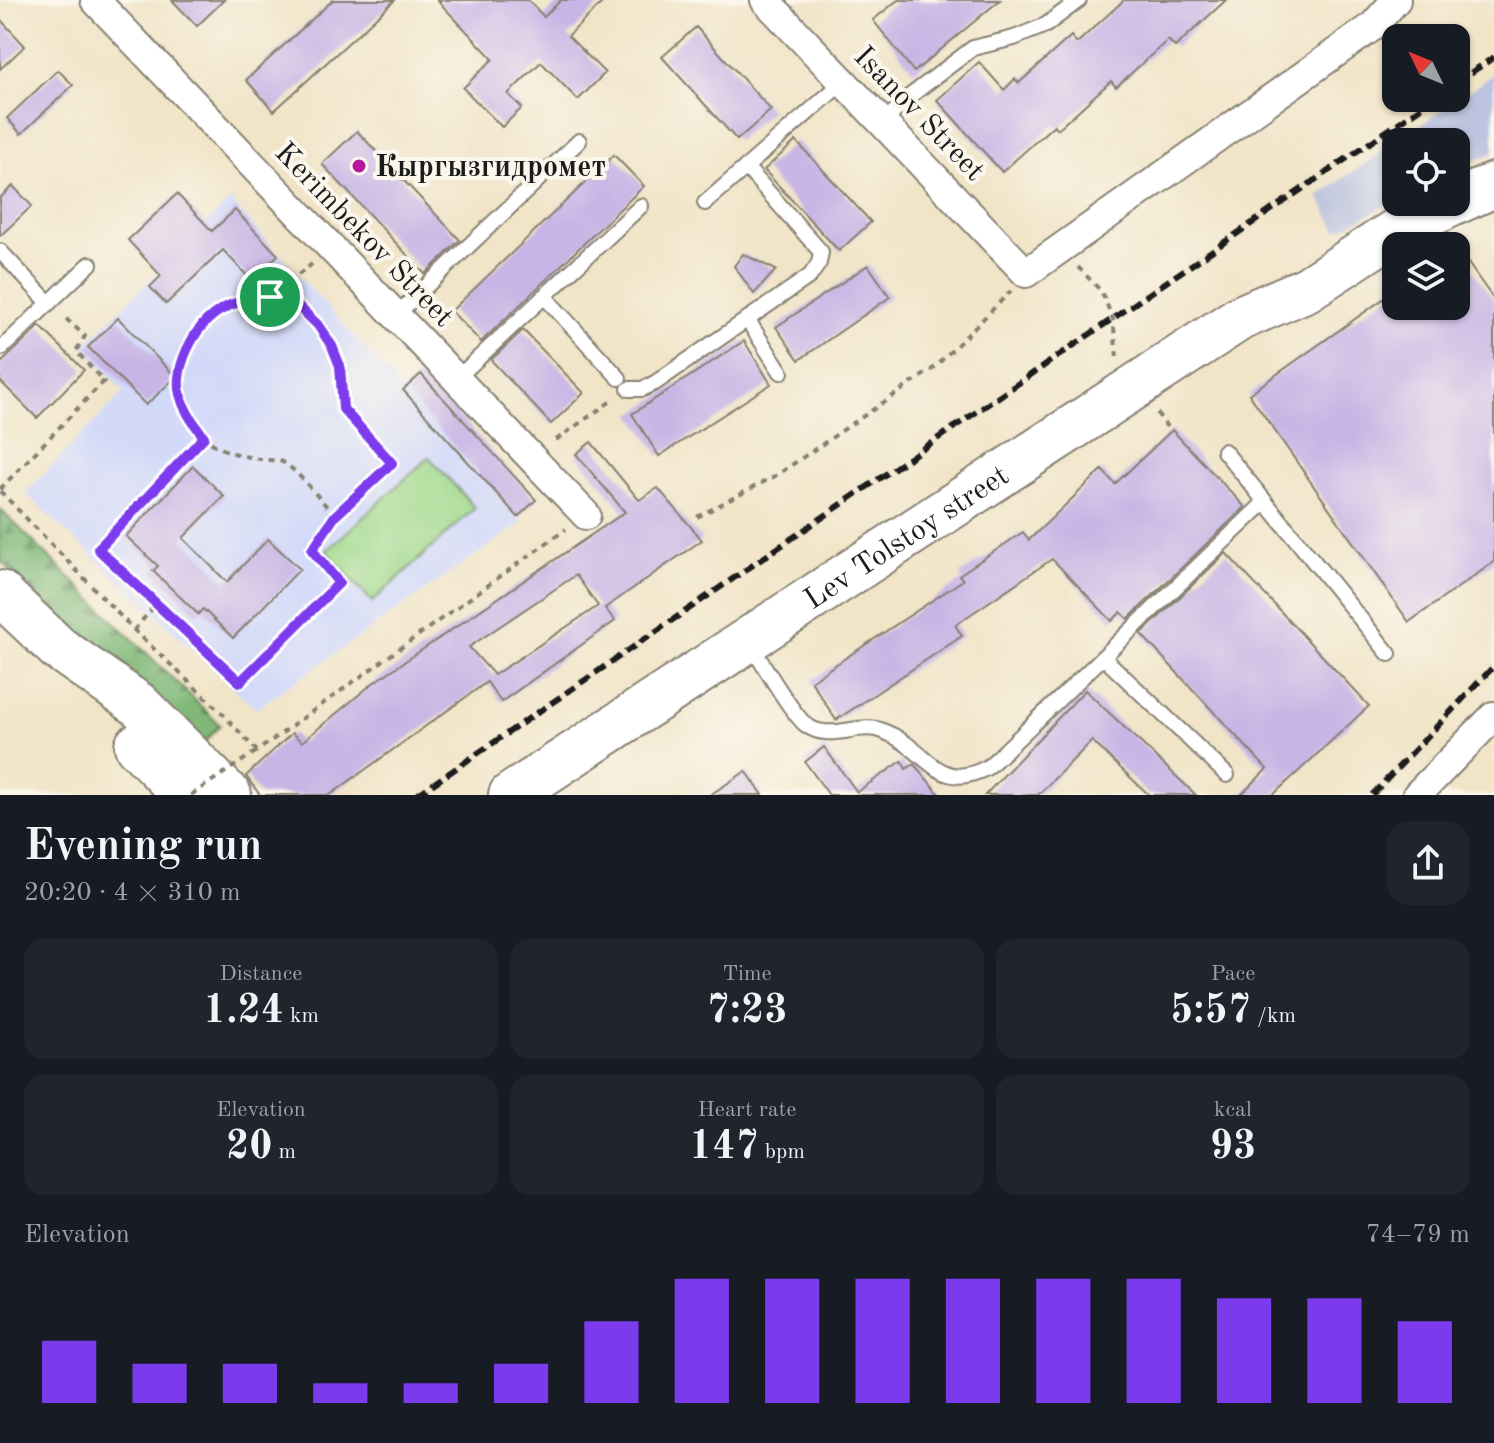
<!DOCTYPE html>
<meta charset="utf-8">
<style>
body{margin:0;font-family:"Old Standard TT",serif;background:#20242c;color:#f1f3f6;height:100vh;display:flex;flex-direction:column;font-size:30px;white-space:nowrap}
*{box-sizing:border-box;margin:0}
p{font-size:26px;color:#9ea1a6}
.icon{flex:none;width:44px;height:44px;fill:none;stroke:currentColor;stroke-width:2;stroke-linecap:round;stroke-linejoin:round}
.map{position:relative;height:795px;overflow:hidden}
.panel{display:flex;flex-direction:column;background:#171b24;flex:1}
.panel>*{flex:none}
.needle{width:52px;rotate:313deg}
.tools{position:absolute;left:1382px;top:24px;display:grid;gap:16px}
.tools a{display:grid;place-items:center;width:88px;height:88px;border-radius:16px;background:#171b24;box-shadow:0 2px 6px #0004;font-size:40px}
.pin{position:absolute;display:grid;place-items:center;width:68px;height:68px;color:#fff;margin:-34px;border:4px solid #fff;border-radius:50%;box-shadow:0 2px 8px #0007}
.round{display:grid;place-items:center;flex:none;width:84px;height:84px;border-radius:24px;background:#20242c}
.headline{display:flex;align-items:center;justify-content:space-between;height:136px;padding:0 24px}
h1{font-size:44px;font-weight:700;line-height:60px}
.metrics{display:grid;grid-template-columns:repeat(3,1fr);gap:12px;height:136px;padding:8px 24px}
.metrics div{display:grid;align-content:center;border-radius:20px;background:#20242c;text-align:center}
.metrics b{font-size:40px;font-weight:700}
.metrics small{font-size:22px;font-weight:400}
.metrics p{font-size:22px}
.chart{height:224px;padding:16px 24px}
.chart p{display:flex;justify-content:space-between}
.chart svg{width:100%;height:144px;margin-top:8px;stroke:#7c3aed;stroke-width:6}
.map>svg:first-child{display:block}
.built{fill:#d2d9f9}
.industrial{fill:#bcc3de}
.forest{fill:url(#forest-firs);stroke:#4e6a4a;stroke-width:2}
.garden{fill:#9fd88b;stroke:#5e7a54;stroke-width:2}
.building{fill:#c8b5e5;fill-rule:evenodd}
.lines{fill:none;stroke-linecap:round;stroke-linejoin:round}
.service-casing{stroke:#868072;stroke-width:18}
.minor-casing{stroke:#868072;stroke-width:32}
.primary-casing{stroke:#868072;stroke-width:48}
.path{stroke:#868072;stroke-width:4;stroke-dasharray:6 6;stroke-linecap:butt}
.service{stroke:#fff;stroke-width:14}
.minor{stroke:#fff;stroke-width:28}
.primary{stroke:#fff;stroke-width:44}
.rail{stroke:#1c1c1c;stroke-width:6;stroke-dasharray:12 6;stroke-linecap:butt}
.path-bridge{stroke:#868072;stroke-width:4;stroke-dasharray:6 6;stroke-linecap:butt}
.route-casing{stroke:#fff;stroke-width:16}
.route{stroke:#7c3aed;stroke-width:10}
.poi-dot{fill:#b5179e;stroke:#fbf7ec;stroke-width:3}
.labels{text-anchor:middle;stroke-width:8;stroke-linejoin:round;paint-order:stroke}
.street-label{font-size:30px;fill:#1c1c1c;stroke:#fbf7ec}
.poi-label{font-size:30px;font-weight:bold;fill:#1c1c1c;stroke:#fbf7ec;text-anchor:start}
</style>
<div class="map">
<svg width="1494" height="795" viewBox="0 0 1494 795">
<defs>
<pattern id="forest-firs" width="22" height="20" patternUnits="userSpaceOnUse" patternTransform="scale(2)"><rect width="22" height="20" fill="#7fb877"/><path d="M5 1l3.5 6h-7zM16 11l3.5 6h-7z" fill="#679561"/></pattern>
</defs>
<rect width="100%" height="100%" fill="#fbf7ec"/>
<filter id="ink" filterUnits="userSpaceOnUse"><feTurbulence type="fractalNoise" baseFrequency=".0125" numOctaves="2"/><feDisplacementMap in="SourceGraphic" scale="16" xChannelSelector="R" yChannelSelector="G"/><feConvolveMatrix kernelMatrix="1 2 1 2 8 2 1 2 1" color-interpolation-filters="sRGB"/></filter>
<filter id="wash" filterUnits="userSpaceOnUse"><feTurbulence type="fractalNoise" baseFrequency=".006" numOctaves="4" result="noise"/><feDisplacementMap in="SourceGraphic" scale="32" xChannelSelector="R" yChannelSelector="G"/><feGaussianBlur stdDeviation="1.8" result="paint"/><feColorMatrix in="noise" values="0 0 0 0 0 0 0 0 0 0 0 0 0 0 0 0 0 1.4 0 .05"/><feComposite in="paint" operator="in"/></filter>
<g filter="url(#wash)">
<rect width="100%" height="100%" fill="#f1e4c7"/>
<path class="built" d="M230 200 523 522 256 709 25 493 124 392 83 346Z"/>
<path class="industrial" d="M1494 74V153L1456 168V142H1396V200L1337 231 1318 196Z"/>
<path class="forest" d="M0 509 220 725 197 751 0 560Z"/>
<path class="garden" d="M429 457 475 508 372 602 326 551Z"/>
<g id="blocks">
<g class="building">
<path d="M172 0H224L197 26Z"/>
<path d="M333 0H395L274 111 246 80Z"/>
<path d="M437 0H528L544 17 561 0H605L568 36 605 73 578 100 541 62 508 94 522 108 502 127 463 88 493 59Z"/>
<path d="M898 0H1000L914 72 873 20Z"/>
<path d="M1124 0H1226L1175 47 1168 40 1116 87 1111 81 1058 129 1054 125 1002 172 937 100 979 62 1004 90 1015 79 1019 83 1071 36 1077 43Z"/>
<path d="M0 19 25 46 0 69Z"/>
<path d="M696 27 771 110 737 140 662 57Z"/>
<path d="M58 70 73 85 21 134 7 118Z"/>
<path d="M357 131 460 240 425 274 322 164Z"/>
<path d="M796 141 871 222 839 251 764 170Z"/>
<path d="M614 155 644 186 481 342 451 311Z"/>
<path d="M13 186 32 206 0 236V198Z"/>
<path d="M177 194 212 231 235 210 278 255 251 280 223 250 166 304 150 287 161 276 128 240Z"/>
<path d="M1456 246 1494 300V562L1409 622 1249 394 1396 290V306H1456Z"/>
<path d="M743 254 776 270 754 294 734 266Z"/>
<path d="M868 265 890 297 799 360 776 327Z"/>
<path d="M118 318 176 377 146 405 88 347Z"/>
<path d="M40 326 84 370 37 418 0 381V364Z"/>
<path d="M523 330 584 393 551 424 491 360Z"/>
<path d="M744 341 771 384 659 456 632 414Z"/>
<path d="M421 374 536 500 518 517 403 390Z"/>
<path d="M1172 430 1245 507 1128 619 1121 612 1112 621 1052 559 955 625 962 636 836 720 811 681 963 580 959 575 1023 532 1029 540 1102 470 1115 484Z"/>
<path d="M591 442 639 500 658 488 702 540 605 608 615 621 501 702 487 682 330 795H260L246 776 292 733 302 742 373 683 625 512 576 454ZM576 575 598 606 494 675 469 647Z"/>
<path d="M193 466 224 496 183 538 227 582 268 539 300 569 233 638 203 609 198 614 153 571 158 566 126 536Z"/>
<path d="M1226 553 1369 706 1273 795H1241L1267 769 1141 634Z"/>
<path d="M1085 690 1196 795H1149L1092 741 1038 795H985Z"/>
<path d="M824 747 857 792 902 761 906 769 914 764 940 795H829L805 762Z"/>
<path d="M746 771 763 795H710Z"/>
</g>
</g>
</g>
<g filter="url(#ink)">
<use href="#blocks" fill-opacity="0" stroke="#868072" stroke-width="2"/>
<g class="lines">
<g class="service-casing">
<g id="service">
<path d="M883 123 910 96 973 48 1014 38 1046 25 1079 0"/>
<path d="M705 203 843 82"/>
<path d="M0 251 49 303 2 348 0 346"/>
<path d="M544 296 619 378"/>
<path d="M49 303 90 264"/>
<path d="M396 315 579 141"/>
<path d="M747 319 781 372"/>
<path d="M456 379 641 206"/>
<path d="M629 389H642L655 383 810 276 819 263 821 252 746 167"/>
<path d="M1224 451 1389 654"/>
<path d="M750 644C763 663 791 713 806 725 830 743 859 721 883 731 928 748 937 795 988 767L1265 502"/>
<path d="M1103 657 1227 775"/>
</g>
</g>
<g class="minor-casing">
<g id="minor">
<path d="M95 0 586 515"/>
<path d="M765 0 1026 273 1372 27 1396 0"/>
<path d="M1417 795 1494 716"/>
</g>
</g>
<g class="primary-casing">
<g id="primary">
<path d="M1456 202 1494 185"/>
<path d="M0 593 58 648 138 704 229 795"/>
<path d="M137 746 185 795"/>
<path id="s1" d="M511 795 1240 318 1307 289 1396 231 1456 202"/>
</g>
</g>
<g class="path">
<path d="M1078 267 1101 291 1113 319 1117 357"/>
<path d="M270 297 312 264"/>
<path d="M1157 413 1167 427"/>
<path d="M204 437 98 549 240 682 339 583 312 550 335 516 392 463C383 453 347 418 343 409 339 399 341 382 341 372 339 348 318 320 299 306 294 303 288 302 282 300 206 279 143 382 204 437 220 452 246 457 266 460 272 460 280 460 284 463 296 469 324 504 335 516"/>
<path d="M556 440 614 399"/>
<path d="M0 489 104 381 76 351 85 336 63 316"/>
<path d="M0 491 134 630 221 712 257 751 566 529"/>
<path d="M697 517 777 475 934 368 1011 291"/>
<path d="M134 630 157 603"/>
</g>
<use href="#service" class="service"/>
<use href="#minor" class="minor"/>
<use href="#primary" class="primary"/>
<g class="rail">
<path d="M1456 83 1494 57"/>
<path d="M417 795 1435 98"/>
<path d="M1372 795 1494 666"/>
</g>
<path class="path-bridge" d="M191 795 257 751"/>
</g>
</g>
<g class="lines" filter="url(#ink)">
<g class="route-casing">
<path id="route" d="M270 297 297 305 317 324 332 346 340 366 343 409 392 463 335 516 312 550 339 583 240 682 98 549 204 437C194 423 184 411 180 394 177 382 180 368 184 357 200 316 227 299 270 297Z"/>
</g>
<use href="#route" class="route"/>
</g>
<circle class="poi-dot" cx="359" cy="166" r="8"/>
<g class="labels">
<g class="street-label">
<text transform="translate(920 113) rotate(46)" y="10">Isanov Street</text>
<text transform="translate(365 234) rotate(46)" y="10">Kerimbekov Street</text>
<text dy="10" stroke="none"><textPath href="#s1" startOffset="472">Lev Tolstoy street</textPath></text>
</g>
<g class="poi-label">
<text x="375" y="176">Кыргызгидромет</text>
</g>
</g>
</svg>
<div class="tools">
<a><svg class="needle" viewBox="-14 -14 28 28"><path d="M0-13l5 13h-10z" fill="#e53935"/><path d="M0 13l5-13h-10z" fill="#9ea1a6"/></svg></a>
<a><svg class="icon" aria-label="locate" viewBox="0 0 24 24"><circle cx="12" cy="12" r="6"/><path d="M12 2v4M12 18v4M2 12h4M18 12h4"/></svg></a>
<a><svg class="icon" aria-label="layers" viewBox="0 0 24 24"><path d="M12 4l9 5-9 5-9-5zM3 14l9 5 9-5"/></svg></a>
</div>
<div class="pin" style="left:270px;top:297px;background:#1e9e55"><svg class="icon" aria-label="arrive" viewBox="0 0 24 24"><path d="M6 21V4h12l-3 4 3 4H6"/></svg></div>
</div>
<section class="panel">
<div class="headline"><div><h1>Evening run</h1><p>20:20 · 4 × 310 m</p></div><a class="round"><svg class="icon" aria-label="share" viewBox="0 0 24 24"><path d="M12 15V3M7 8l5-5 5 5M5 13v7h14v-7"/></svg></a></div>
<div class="metrics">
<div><p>Distance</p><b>1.24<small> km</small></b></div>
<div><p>Time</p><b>7:23</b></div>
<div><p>Pace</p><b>5:57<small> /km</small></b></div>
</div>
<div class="metrics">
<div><p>Elevation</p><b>20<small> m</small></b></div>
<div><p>Heart rate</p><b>147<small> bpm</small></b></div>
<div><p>kcal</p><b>93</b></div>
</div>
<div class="chart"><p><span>Elevation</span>74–79 m</p>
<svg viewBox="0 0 160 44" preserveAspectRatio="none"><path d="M5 44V25M15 44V32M25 44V32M35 44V38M45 44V38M55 44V32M65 44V19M75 44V6M85 44V6M95 44V6M105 44V6M115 44V6M125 44V6M135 44V12M145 44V12M155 44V19"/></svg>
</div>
</section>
